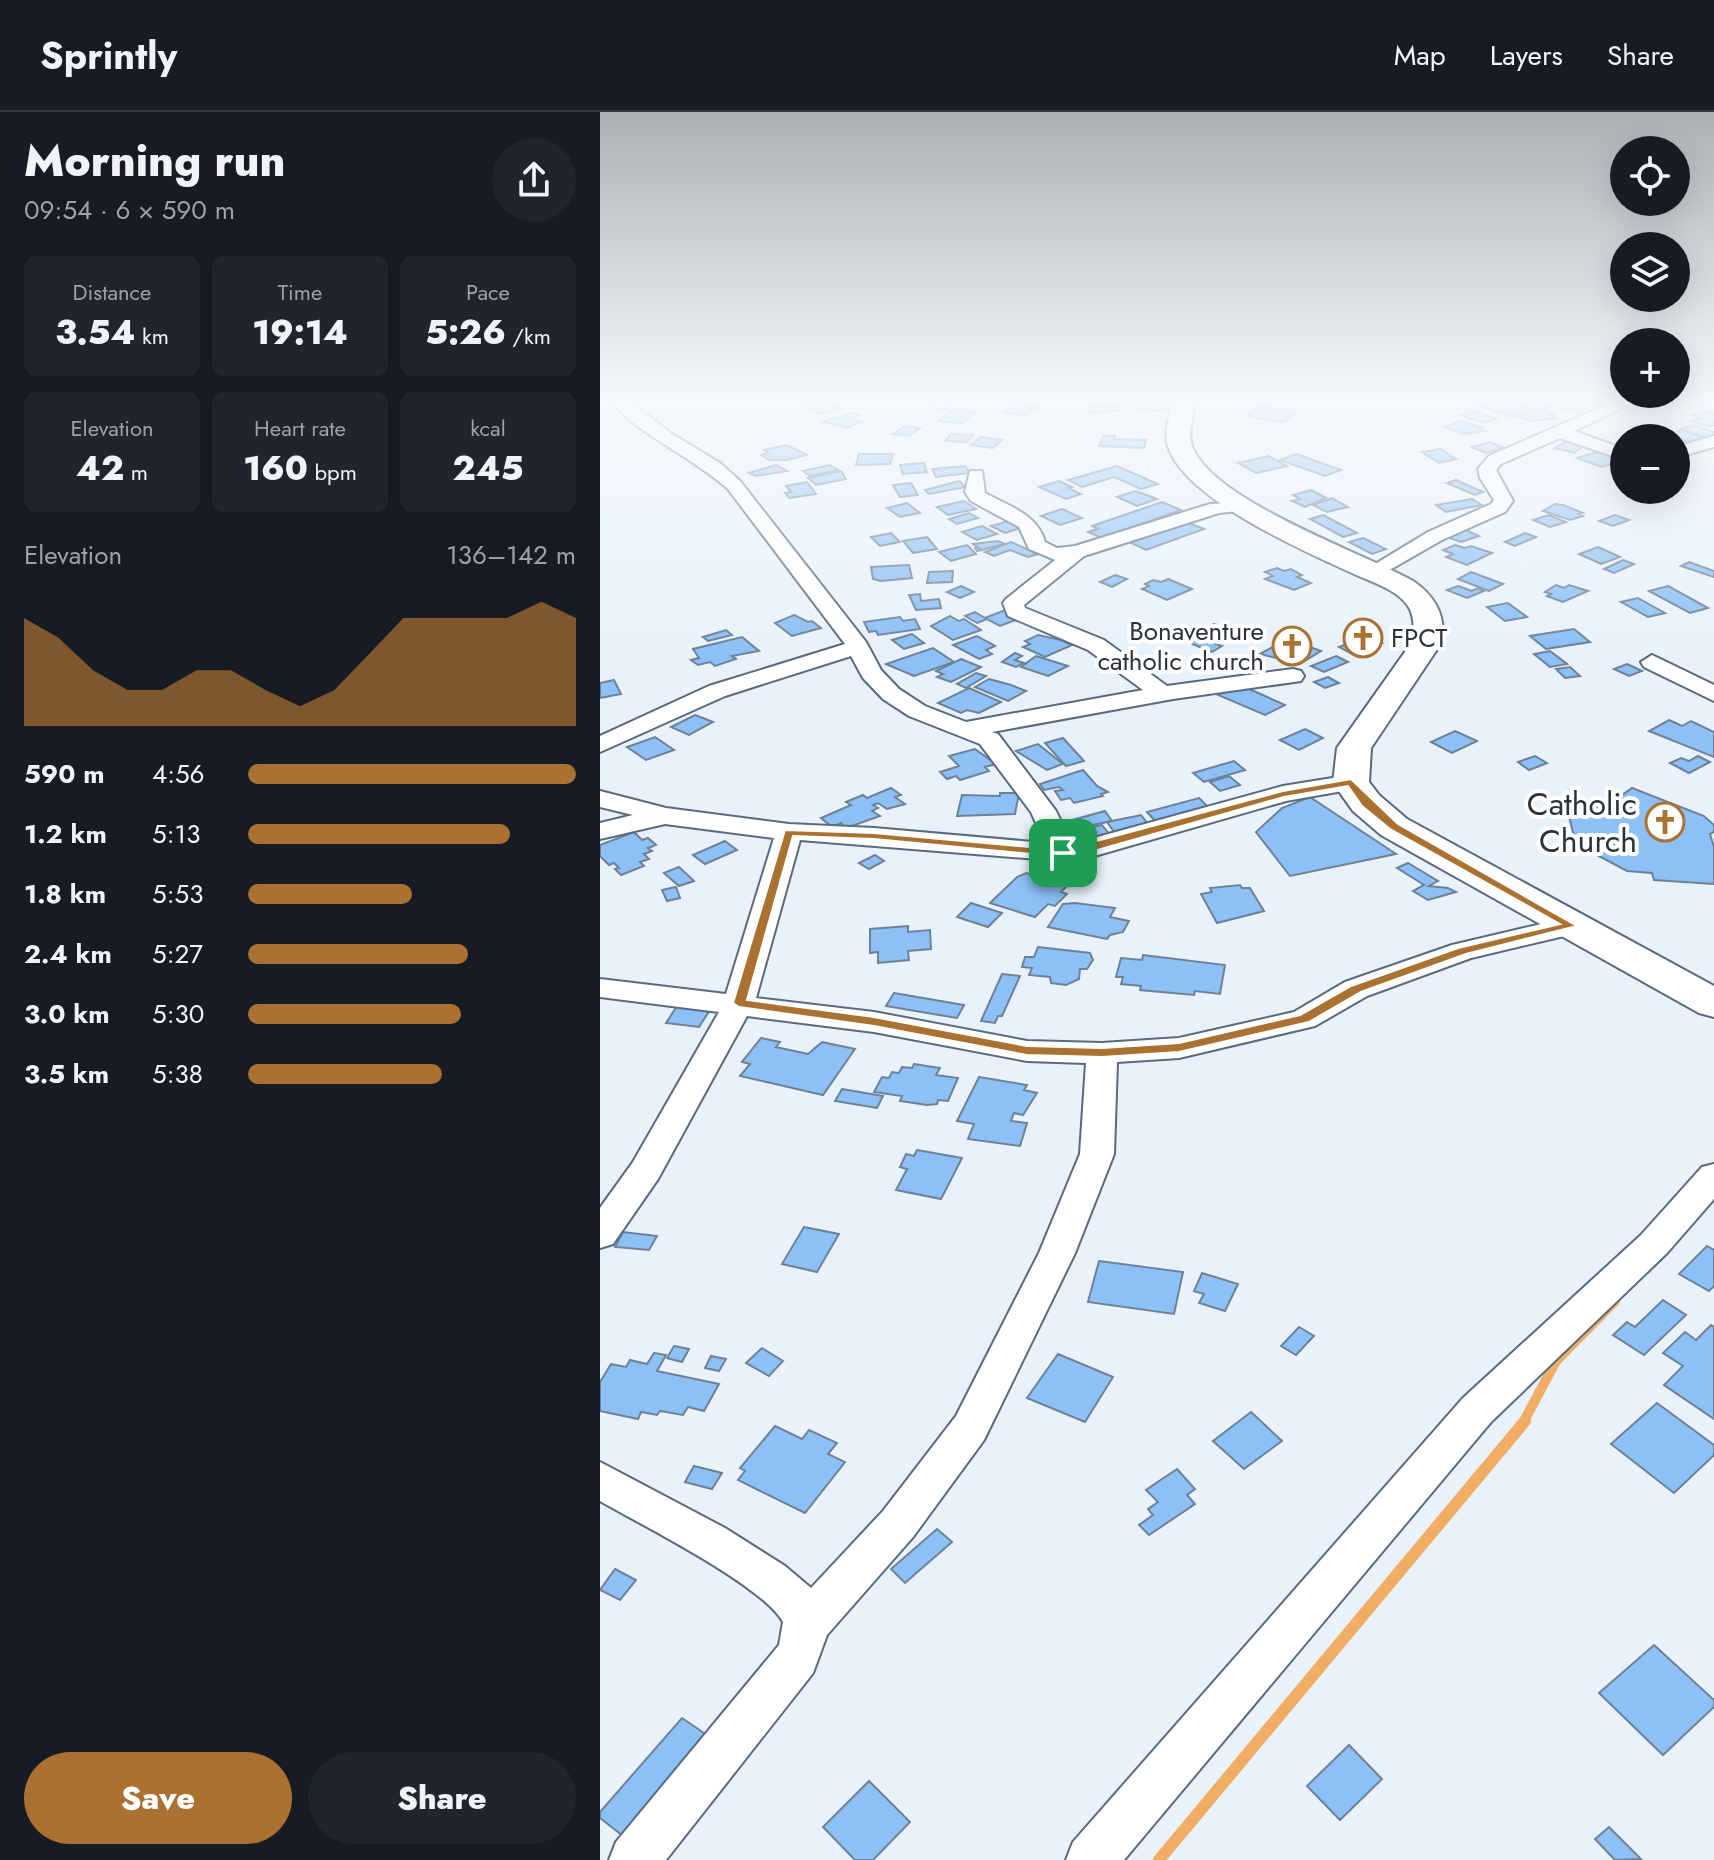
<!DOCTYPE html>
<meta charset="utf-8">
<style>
body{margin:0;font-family:Jost,sans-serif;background:#20242c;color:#f1f3f6;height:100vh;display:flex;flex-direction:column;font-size:30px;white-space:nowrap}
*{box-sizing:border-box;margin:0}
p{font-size:26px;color:#9ea1a6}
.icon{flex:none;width:44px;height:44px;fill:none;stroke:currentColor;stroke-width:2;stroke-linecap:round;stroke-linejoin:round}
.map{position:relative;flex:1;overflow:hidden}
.drawer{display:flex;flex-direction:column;background:#171b24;width:600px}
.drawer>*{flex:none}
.fabs{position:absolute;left:1010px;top:24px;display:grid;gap:16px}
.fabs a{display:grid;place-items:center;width:80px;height:80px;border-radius:50%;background:#171b24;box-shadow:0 8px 32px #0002;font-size:40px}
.pin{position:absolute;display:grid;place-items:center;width:68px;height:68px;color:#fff;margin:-34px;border-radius:16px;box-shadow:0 4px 12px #0006}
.round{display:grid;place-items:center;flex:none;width:84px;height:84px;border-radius:42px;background:#20242c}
.headline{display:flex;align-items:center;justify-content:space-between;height:136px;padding:0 24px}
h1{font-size:44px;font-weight:800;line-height:60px}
.metrics{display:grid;grid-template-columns:repeat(3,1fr);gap:12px;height:136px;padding:8px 24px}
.metrics div{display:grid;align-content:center;border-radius:12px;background:#20242c;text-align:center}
.metrics b{font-size:34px;font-weight:800}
.metrics small{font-size:22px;font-weight:400}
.metrics p{font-size:22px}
.chart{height:224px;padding:16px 24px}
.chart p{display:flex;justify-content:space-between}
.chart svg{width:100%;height:144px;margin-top:8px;fill:#aa7130;opacity:.7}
.primary-button{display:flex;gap:16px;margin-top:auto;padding:16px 24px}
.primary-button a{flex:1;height:92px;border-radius:48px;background:#aa7130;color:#fff;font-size:32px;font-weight:800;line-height:92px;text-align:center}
.primary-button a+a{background:#20242c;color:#f1f3f6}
ul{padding:0 24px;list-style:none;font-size:26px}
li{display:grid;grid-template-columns:128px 96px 1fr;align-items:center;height:60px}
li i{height:20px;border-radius:10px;background:#aa7130}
header{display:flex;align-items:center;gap:48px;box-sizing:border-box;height:112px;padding:0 40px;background:#171b24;border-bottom:2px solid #363941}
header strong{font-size:38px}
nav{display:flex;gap:44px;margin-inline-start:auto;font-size:28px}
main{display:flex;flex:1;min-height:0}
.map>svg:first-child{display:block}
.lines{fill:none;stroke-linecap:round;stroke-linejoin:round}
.stream-far1{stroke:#f1ad64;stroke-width:10}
.stream{stroke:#f1ad64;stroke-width:12}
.building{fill:#8cc0f6;stroke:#6e8297;stroke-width:2}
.street-casing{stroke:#586b7f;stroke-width:4}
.secondary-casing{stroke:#586b7f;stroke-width:4}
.street{fill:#fff;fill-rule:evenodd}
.secondary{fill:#fff;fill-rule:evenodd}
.route{fill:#aa7130;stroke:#fff;stroke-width:2;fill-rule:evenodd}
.labels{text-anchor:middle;stroke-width:8;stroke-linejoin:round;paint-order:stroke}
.far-poi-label{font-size:26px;fill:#2a323b;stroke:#fefefe;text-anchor:end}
.poi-label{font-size:32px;fill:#2a323b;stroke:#fefefe;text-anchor:end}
</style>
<header>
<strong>Sprintly</strong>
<nav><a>Map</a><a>Layers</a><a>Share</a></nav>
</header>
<main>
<section class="drawer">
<div class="headline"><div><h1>Morning run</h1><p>09:54 · 6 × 590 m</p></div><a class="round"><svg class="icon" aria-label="share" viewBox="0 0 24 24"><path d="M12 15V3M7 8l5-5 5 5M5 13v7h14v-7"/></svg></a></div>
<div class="metrics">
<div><p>Distance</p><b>3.54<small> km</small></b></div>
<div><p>Time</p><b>19:14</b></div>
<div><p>Pace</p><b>5:26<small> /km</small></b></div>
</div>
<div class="metrics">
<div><p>Elevation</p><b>42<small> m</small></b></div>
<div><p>Heart rate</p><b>160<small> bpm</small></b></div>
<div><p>kcal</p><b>245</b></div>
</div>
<div class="chart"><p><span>Elevation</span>136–142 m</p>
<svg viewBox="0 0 160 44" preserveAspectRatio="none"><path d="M0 44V11L10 17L20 27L30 33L40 33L50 27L60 27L70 33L80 38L90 33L100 22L110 11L120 11L130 11L140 11L150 6L160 11V44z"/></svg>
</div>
<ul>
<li><b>590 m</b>4:56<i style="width:100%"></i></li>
<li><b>1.2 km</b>5:13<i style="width:80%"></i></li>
<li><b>1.8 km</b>5:53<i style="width:50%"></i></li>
<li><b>2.4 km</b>5:27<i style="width:67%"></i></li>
<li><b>3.0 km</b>5:30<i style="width:65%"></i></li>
<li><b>3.5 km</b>5:38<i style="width:59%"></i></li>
</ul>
<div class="primary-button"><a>Save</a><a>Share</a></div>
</section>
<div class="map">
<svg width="1114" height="1748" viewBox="0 0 1114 1748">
<rect width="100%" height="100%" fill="#e9f2fb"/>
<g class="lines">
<path class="stream-far1" d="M923 1311 956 1249 1015 1189"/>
<path class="stream" d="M559 1748 925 1309"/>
</g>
<g class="building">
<path d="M220 288 242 297 218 302 204 296Z"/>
<path d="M895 288H906L934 298 911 305 878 293Z"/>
<path d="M922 288H959L964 290 946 296Z"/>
<path d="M969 288H992L1003 292H992L979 301 955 294Z"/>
<path d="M1056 288H1078L1089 291 1074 297 1052 290Z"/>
<path d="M537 291 552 292H567L564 299 534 298Z"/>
<path d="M419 292 438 296 422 304 404 300Z"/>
<path d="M488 294H521L522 298 489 301Z"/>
<path d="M661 294 697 301 683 310 647 304Z"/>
<path d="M352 297 375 300 362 311 339 309Z"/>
<path d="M943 298 956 302 951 304 957 306 932 309 918 305Z"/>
<path d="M874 299 897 307 884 311 860 303Z"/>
<path d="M1108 299 1114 301V313L1108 315 1092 309 1102 306 1092 303Z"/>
<path d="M252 301 260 303 250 307 262 310 247 316 223 310Z"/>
<path d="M860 309 881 315 878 316 885 319 863 322 845 315Z"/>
<path d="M1093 313 1114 320V323L1106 325 1081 317Z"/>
<path d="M304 314 320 316 309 324 293 322Z"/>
<path d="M1082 318 1102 325 1087 330 1073 321Z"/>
<path d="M351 322 373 323 367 330 345 329Z"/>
<path d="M503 324H515L514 327 546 328 544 336 499 334Z"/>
<path d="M380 325 402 328 393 336 371 333Z"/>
<path d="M966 329 985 333 974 341 955 336Z"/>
<path d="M890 330 904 336 886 341 872 335Z"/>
<path d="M187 333 207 343 187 348H169L161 343 168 341 164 338Z"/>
<path d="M841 337 856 347 839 351 822 340Z"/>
<path d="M1002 338 1024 348 1002 355 977 346Z"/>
<path d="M259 342H293L290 352 256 353Z"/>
<path d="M696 342 741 358 725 364 680 348Z"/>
<path d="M669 344 687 354 656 361 638 351Z"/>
<path d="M324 351 327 360 303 362 300 353Z"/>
<path d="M176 353 187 359 156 364 149 361Z"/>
<path d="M230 353 238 358 210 364 203 359Z"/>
<path d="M365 354 370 361 336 365 332 357Z"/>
<path d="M517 354 558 372 541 377 514 365 482 375 468 368Z"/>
<path d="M241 359 246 367 216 373 208 366Z"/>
<path d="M856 368 883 380 875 383 847 371Z"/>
<path d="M359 369 366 375 329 382 325 378Z"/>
<path d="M459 369 472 375 468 376 481 382 466 387 439 375Z"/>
<path d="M207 370 216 382 189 386 185 381 191 380 186 374Z"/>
<path d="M311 371 318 383 300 385 293 373Z"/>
<path d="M711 378 726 386 705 395 692 389 700 387 693 383Z"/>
<path d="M536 379 557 387 537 394 517 385Z"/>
<path d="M732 386 748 395 727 400 713 393Z"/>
<path d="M872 387 882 393 846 400 836 393Z"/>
<path d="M364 389 376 397 348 403 337 395Z"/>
<path d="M562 390 581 398 502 426 488 420 498 417 492 414Z"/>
<path d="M307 391 320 401 300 405 287 396Z"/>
<path d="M955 392 963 393 983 401 979 402 983 404 970 408 943 399Z"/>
<path d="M462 397 482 406 460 413 441 404Z"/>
<path d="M369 401 378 406 357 412 349 407Z"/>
<path d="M723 403 757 421 743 425 710 407Z"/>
<path d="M949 403 966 410 950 415 933 408Z"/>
<path d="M1015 403 1029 408 1013 414 999 409Z"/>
<path d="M584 409 604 417 546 438 527 429Z"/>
<path d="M405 410H414L424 415 405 421 391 414Z"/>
<path d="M382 414 397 422 377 428 362 420Z"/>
<path d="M866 418 879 424 861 430 847 425Z"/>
<path d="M291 421 300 430 280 434 271 425Z"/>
<path d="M925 421 936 425 915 434 905 430Z"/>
<path d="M327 425 337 437 313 441 303 429Z"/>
<path d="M763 426 786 437 772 442 749 430Z"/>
<path d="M398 429 405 432 377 439 375 436H379L373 432Z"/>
<path d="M411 430 438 442 428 445 410 438 394 444 385 440Z"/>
<path d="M367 433 376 442 351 449 339 440Z"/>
<path d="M855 433 865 436 871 434 892 441 867 453 846 445 853 442 843 438Z"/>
<path d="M998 435 1020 445 1001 452 979 442Z"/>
<path d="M1023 448 1034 452 1014 461 1004 457Z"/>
<path d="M1089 450 1114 459V465L1081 454Z"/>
<path d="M309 453 312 466 281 469 273 467 271 455Z"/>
<path d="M677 456 684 459 691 457 702 463 697 465 711 471 694 478 665 467 673 464 665 460Z"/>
<path d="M353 459 352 470 327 471 329 460Z"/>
<path d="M871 460 903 472 889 479 858 467Z"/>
<path d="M515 463 527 467 512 475 500 470Z"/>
<path d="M568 467 592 477 567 488 542 477 549 474 545 472 553 468 561 470Z"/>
<path d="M956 473 964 476 969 473 988 479 963 490 947 484 951 482 945 480Z"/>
<path d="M361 474 374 480 360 486 347 480Z"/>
<path d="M858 474 872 479 878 476 884 479 867 486 847 478Z"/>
<path d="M1068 474 1108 496 1090 501 1049 479Z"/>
<path d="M320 482 321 489 339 487 341 496 316 498 309 483Z"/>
<path d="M1038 486 1065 501 1048 505 1021 490Z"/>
<path d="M908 491 927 505 905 509 887 495Z"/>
<path d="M405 498 421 506 400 514 387 507 377 511 365 504 375 500 385 506Z"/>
<path d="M194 503 208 510 212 509 221 516 192 524 175 511Z"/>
<path d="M350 504 359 509 364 507 381 518 353 528 331 514Z"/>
<path d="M300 505 303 509 315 507 320 517 278 523 276 519 269 520 264 510Z"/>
<path d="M614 512 626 517 616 522 626 525 611 530 622 534 612 540 582 528Z"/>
<path d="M974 517 990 530 946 537 930 524Z"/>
<path d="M126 518 132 523 108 529 103 525Z"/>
<path d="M312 522 324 531 304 537 292 528Z"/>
<path d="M438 523 461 528 472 533 445 545 423 535 430 532 425 529Z"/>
<path d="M377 524 395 534 386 538 392 542 379 547 353 533Z"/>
<path d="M769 524 782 531 752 542 739 535Z"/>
<path d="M142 525 159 539 132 544 136 547 115 554 110 550 98 553 91 548 99 546 93 537Z"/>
<path d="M687 527 721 539 700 552 660 542Z"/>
<path d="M333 536 354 550 314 564 286 552Z"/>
<path d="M950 539 967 552 950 555 934 542Z"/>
<path d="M415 541 422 544 415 548 424 551 416 555 402 550Z"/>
<path d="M436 544 468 554 448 564 421 555Z"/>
<path d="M736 544 748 550 724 560 711 554Z"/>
<path d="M361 547 381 555 351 570 337 565 343 562 336 559Z"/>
<path d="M1027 552 1042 559 1029 564 1014 557Z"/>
<path d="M970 555 980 564 965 566 956 557Z"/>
<path d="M376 561 386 564 366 576 357 572Z"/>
<path d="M728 565 739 571 725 576 714 570Z"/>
<path d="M389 567 411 573 426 579 408 589 375 575Z"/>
<path d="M14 568 21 582 0 586V571Z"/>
<path d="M638 572 685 593 665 603 618 583Z"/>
<path d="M369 576 401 590 379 601 367 598 361 601 338 591Z"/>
<path d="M95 603 113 610 89 623 71 615Z"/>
<path d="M1069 608 1082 614 1091 609 1114 620V645L1049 619Z"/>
<path d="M705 617 723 626 699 638 680 628Z"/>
<path d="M855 619 877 629 852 641 831 630Z"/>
<path d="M55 625 74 638 46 648 27 635Z"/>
<path d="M463 626 484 649 466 654 445 631Z"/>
<path d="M438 632 463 652 447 658 416 639Z"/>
<path d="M375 637 396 652 385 655 389 659 360 668 356 664 347 667 340 660 359 654 349 644Z"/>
<path d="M935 644 947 651 929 658 918 650Z"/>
<path d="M1098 644 1110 650 1089 661 1070 651 1081 646 1089 649Z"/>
<path d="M634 649 645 658 604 670 593 661Z"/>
<path d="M483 658 497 674 508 680 501 682 503 684 474 691 470 686 461 688 455 679 463 678 459 675 444 678 440 672Z"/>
<path d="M629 664 640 673 620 679 610 670Z"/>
<path d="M291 676 301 683 295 685 305 692 287 697 278 691 273 693 278 696 272 699 280 704 246 716 241 711 232 715 221 706 251 693 246 690 263 683 267 686Z"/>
<path d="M1032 676 1104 704 1114 713V720L1110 722 1114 735V772L1054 768 1052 761 1027 759 997 743 994 729 975 728 966 693 1037 696 1018 686Z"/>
<path d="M400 681H419L415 702 357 704 362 683 400 684Z"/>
<path d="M710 685 796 742 690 764 656 720 682 696Z"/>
<path d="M599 686 608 695 556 710 547 700Z"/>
<path d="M505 699 512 709 473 717 469 709Z"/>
<path d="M541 703 549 713 514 720 507 710Z"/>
<path d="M502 713 510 723 484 729 476 718Z"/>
<path d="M34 720 42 728 48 726 56 733 48 736 52 739 44 742 49 747 40 750 44 754 21 763 15 757 19 756 14 751 9 753 0 744V733Z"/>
<path d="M125 729 137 738 105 752 93 743Z"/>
<path d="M275 743 284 749 269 757 259 751Z"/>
<path d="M808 751 838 769 829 774 848 776 856 780 828 788 813 779 824 773 797 756Z"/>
<path d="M79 755 94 769 79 774 64 761Z"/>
<path d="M426 761 467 774 461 780 467 782 455 794 448 792 435 805 390 791 417 765Z"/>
<path d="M640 773 642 776H650L664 799 617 811 601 782 612 780 610 776Z"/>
<path d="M76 775 80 786 67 789 62 778Z"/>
<path d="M371 791 402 801 388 815 357 805Z"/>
<path d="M475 791 515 796 510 805 529 809 523 820 510 823 507 827 448 815 463 792Z"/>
<path d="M308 814V820L330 818 331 837 308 839 309 848 278 851V840L270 841V817Z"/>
<path d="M438 835 490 841 493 848 487 857H480L479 867 466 873 451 871 450 865 429 863 432 856 422 855 425 845H434Z"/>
<path d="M543 843 625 853 620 882 595 879 594 883 540 878 541 874 521 872 523 865H516L521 846 542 848Z"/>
<path d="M402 862 420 864 402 904H398L395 911 381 909Z"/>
<path d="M294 881 364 893 357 906 286 894Z"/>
<path d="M77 894 110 898 99 915 66 911Z"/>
<path d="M161 926 180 930 176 935 208 942 222 930 255 937 223 983 140 964 150 952 142 950Z"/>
<path d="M314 952 340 956 336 963 358 966 348 989 338 988 337 992 327 993 300 989 302 984 274 980 282 965 289 966 292 960 299 961 302 955 312 956Z"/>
<path d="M379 965 427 973 424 978 437 981 423 1003 414 1001 411 1009 427 1011 420 1034 368 1027 374 1012 357 1009Z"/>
<path d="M242 977 283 984 277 996 235 989Z"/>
<path d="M317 1038 362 1046 341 1087 296 1078 307 1057 300 1055 306 1042 314 1044Z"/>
<path d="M204 1115 239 1122 217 1160 182 1152Z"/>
<path d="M23 1120 57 1124 49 1138 15 1135Z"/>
<path d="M1107 1134 1114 1138V1174L1109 1179 1079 1162Z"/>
<path d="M499 1149 583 1160 574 1202 488 1190Z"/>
<path d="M602 1161 638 1172 625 1199 599 1191 604 1182 594 1179Z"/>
<path d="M1063 1188 1086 1203 1044 1243 1013 1223 1027 1210 1035 1215Z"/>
<path d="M1111 1213 1114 1215V1307L1064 1273 1083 1254 1063 1241 1085 1220 1096 1228Z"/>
<path d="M699 1215 714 1224 696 1243 681 1234Z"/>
<path d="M74 1234 89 1237 82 1250 67 1246Z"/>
<path d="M162 1236 183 1249 169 1264 146 1251Z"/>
<path d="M54 1241 66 1243 57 1259 119 1272 104 1299 88 1295 83 1303 60 1299 57 1303 41 1300 38 1307 0 1299V1270L11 1252 26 1255 30 1248 47 1252Z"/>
<path d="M458 1242 513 1265 485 1310 427 1286Z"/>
<path d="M111 1244 126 1247 119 1259 105 1256Z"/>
<path d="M1057 1291 1114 1333V1343L1074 1381 1011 1332Z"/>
<path d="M651 1300 682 1329 644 1357 613 1329Z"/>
<path d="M175 1314 202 1327 209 1318 237 1331 228 1342 245 1350 205 1401 138 1368 145 1359 140 1356Z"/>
<path d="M94 1354 122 1361 112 1377 85 1370Z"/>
<path d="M577 1357 595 1377 587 1383 595 1392 549 1423 539 1413 553 1403 548 1397 558 1390 546 1378Z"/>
<path d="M337 1417 352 1430 305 1471 291 1457Z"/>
<path d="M15 1457 36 1468 20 1488 0 1478Z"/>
<path d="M1054 1533 1114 1588V1595L1063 1643 999 1581Z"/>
<path d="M82 1606 117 1630 32 1731 0 1706V1700Z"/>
<path d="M749 1633 782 1667 740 1708 707 1674Z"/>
<path d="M269 1669 310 1710 273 1748H255L223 1715Z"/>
<path d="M1009 1715 1041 1747 1015 1748 995 1727Z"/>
</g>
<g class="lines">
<g class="street-casing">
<g id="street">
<path d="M9 288H28L72 322 120 351 140 369 266 530 281 558 299 577 325 594 366 610 543 578 488 538 408 504 403 491 406 487 455 448 429 437 419 415 371 389 365 380 370 359H382L385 381C408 394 438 402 445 430L457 436 475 434 610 392 648 390 650 394 648 398 619 401 484 444 424 493 425 496 504 528 567 574 693 557 701 559 704 564 701 569 573 587 392 620 398 622 456 699 472 732 683 674 751 663 760 666 764 671 760 676 686 689 491 745 463 749 200 728 156 886 274 900 427 929 502 931 579 926 694 900 745 870 852 833 971 805 981 808 985 814 981 820 871 846 767 884 715 914 579 946 517 950 514 1042 475 1141 384 1328 313 1425 227 1523 213 1561 66 1748H9L16 1730 179 1533 183 1510C164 1474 40 1412 0 1389V1350L125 1416 185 1454 211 1476 283 1399 356 1304 439 1141 480 1042 486 951 427 949 274 920 147 904 58 1067 13 1132 0 1136V1096L33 1050 119 900 0 885V867L126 882 174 726 65 712 0 727V711L33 703 0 695V679L66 696 189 712 274 716 445 731 431 700 380 632 309 604 283 587 263 566 251 544 125 584 0 640V624L109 574 245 532 128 377C91 344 42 325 9 288Z"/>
<path d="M334 288H350L351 292 343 297 337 295Z"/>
<path d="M1017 288H1040L974 319 1024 337V348L960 326 901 352 896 358 913 389 905 400 842 428 779 464H765L762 460 828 420 891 392 894 388 880 366 878 357 889 344Z"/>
<path d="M1114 324V335L1076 346V335Z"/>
<path d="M1052 543 1114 573V589L1044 555 1041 550Z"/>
<path d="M1114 1052V1087L1067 1141 891 1310 524 1748H466L473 1730 863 1286 1041 1123 1102 1055Z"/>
</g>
</g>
<g class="secondary-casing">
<path id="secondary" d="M573 288H595C594 302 588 318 591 331 606 387 764 441 813 469 835 484 846 503 842 530L771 636 769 670 779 683 807 707 1114 874V905L1099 901 781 723 753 699 733 671 737 636 812 530C814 518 815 504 808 494 796 476 768 469 750 460 702 438 580 385 567 331 564 317 571 302 573 288Z"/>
</g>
<use href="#street" class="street"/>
<use href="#secondary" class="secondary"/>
</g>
<linearGradient id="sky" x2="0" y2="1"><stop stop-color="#abb1b3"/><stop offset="0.54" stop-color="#f5f9fd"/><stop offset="1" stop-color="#f5f9fd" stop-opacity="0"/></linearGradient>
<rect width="1114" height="533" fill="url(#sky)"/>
<path class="route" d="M751 667 798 712 977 814 866 842 761 880 709 910 579 940 502 945 427 943 274 914 139 895 133 891 185 718 274 721 463 738 683 679ZM748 674 762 694 790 717 960 812 858 836 751 874 700 903 579 931 502 936 427 934 274 905 147 888 193 724 274 727 463 745 487 741 684 685Z"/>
<defs>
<g id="church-ring" transform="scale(2)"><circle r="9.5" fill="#fefefe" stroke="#aa7130" stroke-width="1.5"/><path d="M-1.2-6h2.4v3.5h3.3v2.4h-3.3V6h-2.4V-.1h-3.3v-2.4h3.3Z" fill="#aa7130"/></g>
</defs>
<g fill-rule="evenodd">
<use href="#church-ring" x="763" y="526"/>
<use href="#church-ring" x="692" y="534"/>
<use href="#church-ring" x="1065" y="710"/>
</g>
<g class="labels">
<g class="far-poi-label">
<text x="664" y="528">Bonaventure<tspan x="664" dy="30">catholic church</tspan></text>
<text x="791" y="535" text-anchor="start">FPCT</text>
</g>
<g class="poi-label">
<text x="1037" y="703">Catholic<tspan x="1037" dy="37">Church</tspan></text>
</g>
</g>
</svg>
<div class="fabs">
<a><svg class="icon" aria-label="locate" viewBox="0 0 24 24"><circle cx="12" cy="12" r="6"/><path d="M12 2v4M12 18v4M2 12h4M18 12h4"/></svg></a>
<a><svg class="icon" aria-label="layers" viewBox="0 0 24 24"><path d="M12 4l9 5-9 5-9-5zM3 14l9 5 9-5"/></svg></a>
<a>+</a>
<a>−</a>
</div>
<div class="pin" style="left:463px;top:741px;background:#1e9e55"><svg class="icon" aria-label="arrive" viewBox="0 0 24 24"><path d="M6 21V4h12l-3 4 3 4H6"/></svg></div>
</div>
</main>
